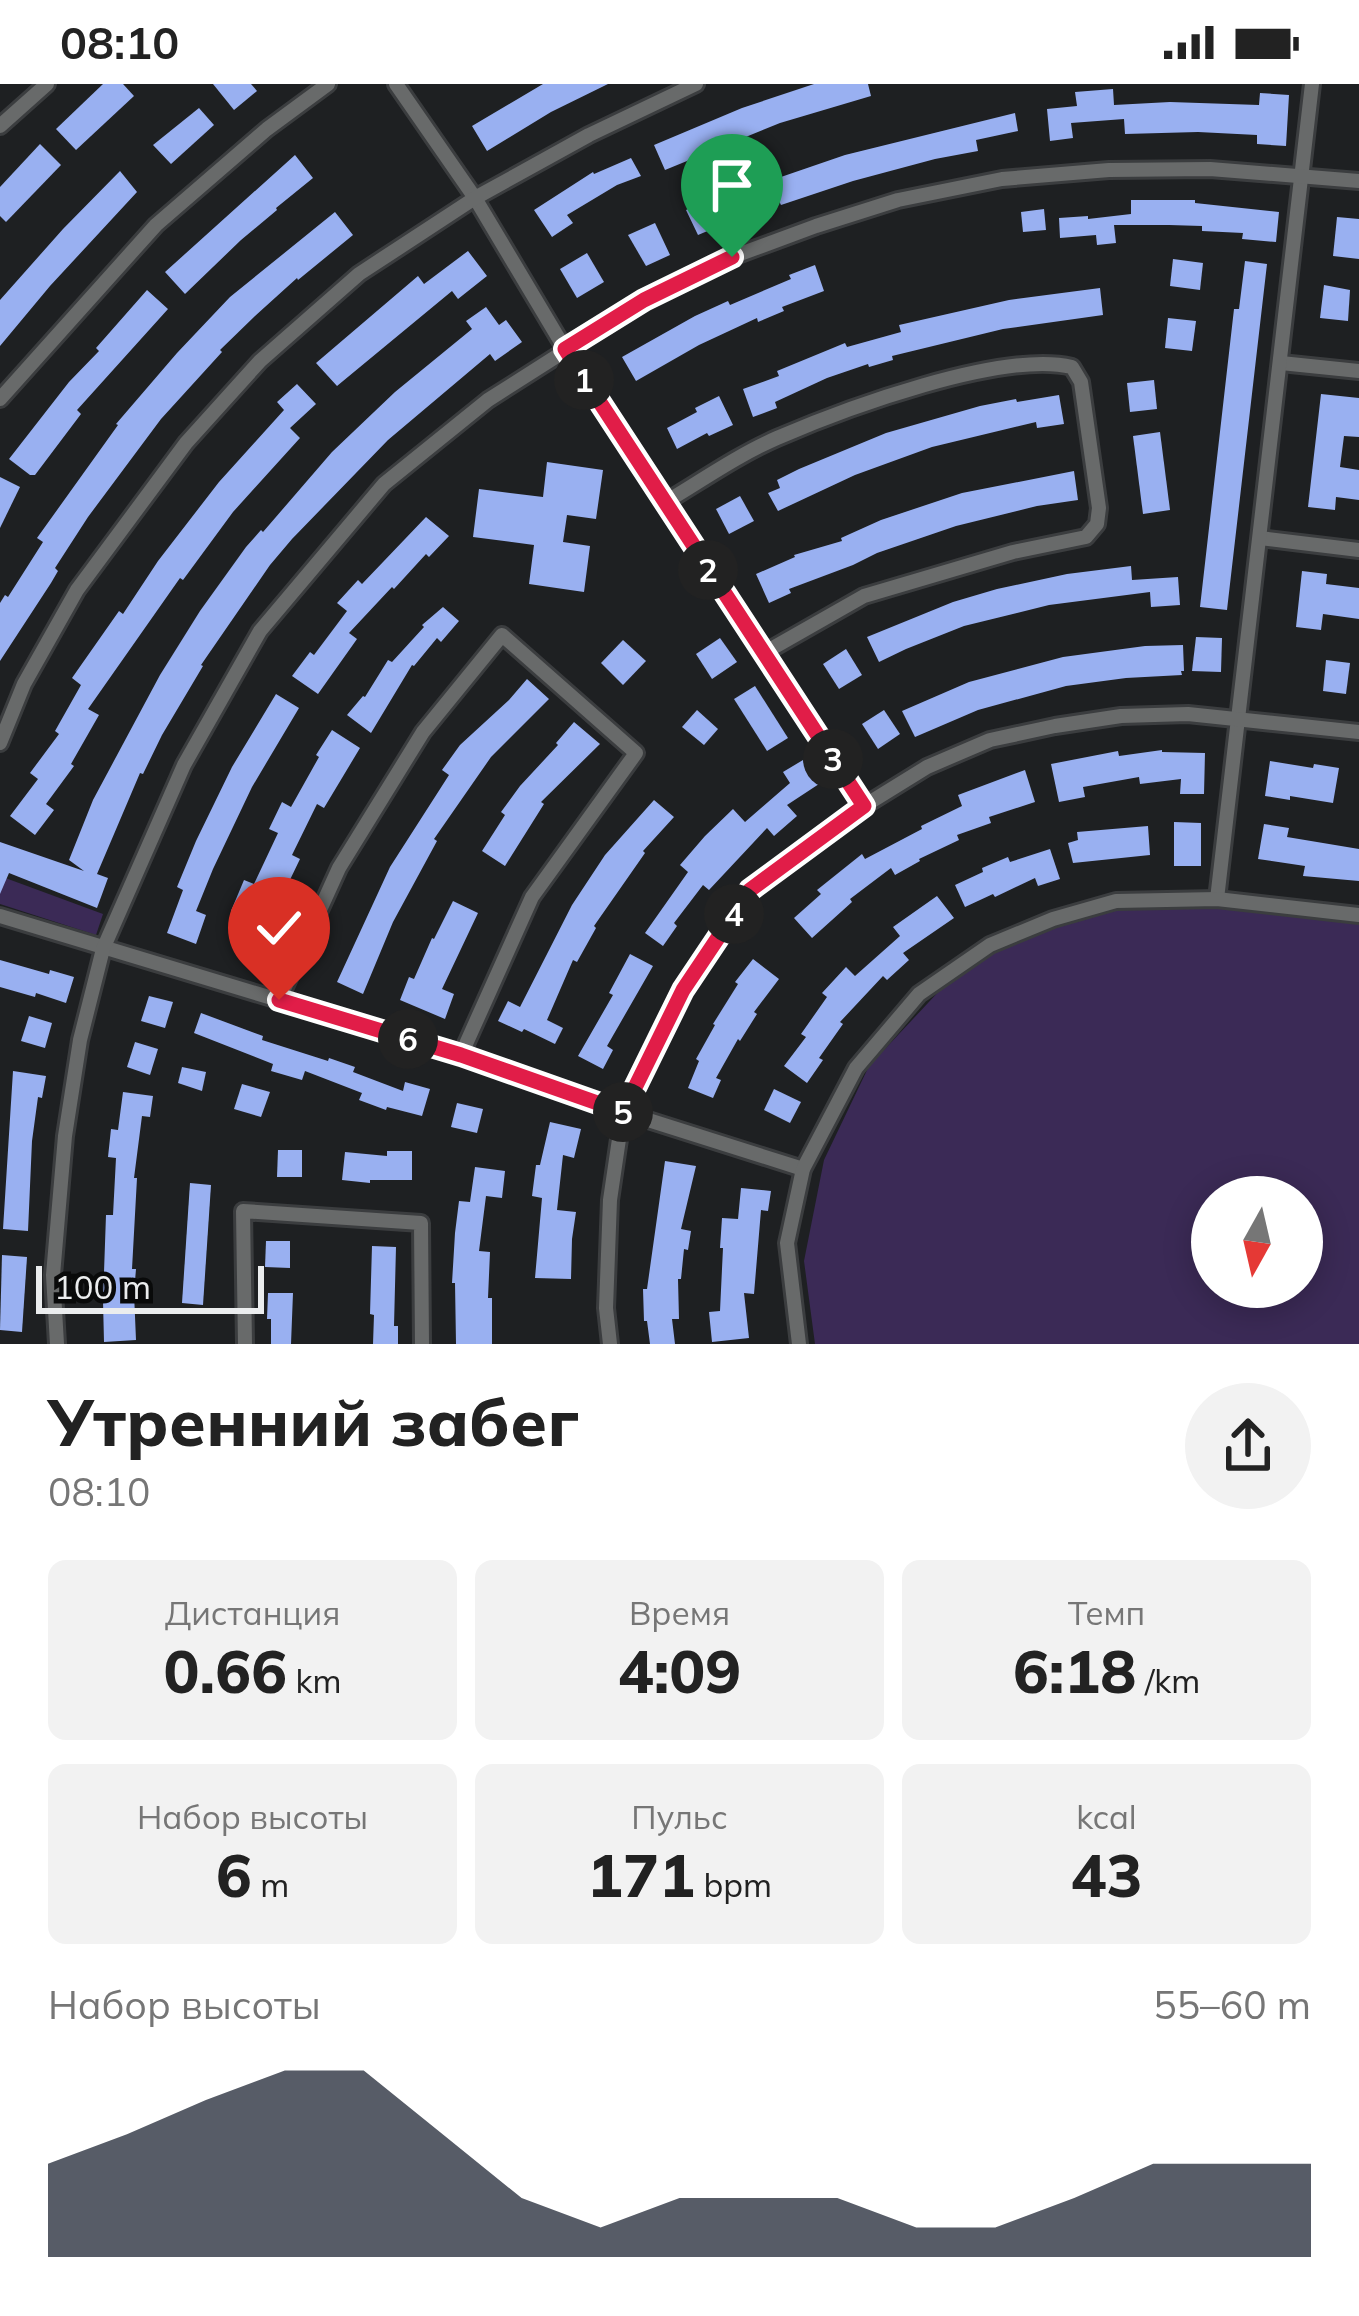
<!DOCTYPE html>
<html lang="ru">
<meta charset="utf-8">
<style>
body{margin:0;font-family:Mulish,sans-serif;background:#f2f2f2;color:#222;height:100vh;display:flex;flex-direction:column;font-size:45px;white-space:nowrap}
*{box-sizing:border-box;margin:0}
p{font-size:39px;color:#767676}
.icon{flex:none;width:66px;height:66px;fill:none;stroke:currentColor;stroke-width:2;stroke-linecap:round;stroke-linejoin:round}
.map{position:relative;height:1260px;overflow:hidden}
.sheet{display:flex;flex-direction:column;background:#fff;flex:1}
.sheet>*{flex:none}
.needle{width:78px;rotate:188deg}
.controls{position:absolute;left:1191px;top:1092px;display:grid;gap:24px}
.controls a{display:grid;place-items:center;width:132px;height:132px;border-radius:50%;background:#fff;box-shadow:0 6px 30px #0003;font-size:60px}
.scale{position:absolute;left:36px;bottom:30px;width:228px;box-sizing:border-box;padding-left:12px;border:6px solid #ebedee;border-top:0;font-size:33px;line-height:42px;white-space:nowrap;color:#ebedee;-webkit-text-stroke:9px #090a0a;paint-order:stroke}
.pin{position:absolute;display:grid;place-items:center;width:102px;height:102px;color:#fff;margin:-123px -51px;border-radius:50% 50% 50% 0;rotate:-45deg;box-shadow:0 0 12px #0007}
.pin .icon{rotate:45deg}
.km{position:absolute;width:60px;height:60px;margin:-30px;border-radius:50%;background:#222;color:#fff;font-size:33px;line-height:60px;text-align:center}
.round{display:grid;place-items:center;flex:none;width:126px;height:126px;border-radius:63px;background:#f2f2f2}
.head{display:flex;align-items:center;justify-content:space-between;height:204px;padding:0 48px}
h1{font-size:66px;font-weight:800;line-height:90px}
.stats{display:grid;grid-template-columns:repeat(3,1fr);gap:18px;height:204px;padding:12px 48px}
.stats div{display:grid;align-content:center;border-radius:18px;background:#f2f2f2;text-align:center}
.stats b{font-size:60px;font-weight:800}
.stats small{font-size:33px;font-weight:400}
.stats p{font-size:33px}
.chart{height:336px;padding:24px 48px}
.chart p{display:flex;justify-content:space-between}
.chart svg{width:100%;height:216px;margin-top:12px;fill:#111827;opacity:.7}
.status{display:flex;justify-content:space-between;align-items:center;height:84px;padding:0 60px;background:#fff;direction:ltr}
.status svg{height:33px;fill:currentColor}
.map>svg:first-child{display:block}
.green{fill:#3b2a56;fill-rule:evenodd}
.building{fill:#99b0f1}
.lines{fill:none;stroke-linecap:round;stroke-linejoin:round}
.minor-casing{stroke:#3b3d3f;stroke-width:20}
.minor{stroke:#686a6a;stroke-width:14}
.route-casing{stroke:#fff;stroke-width:24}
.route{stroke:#e11d48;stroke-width:15}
</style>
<div class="status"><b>08:10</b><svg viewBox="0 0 49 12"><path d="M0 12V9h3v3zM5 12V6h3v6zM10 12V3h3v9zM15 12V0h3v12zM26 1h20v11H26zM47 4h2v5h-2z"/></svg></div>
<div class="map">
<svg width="1359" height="1260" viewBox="0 0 1359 1260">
<rect width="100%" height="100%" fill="#1e2022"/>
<g class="green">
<path d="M0 792 103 830 96 851 0 820Z"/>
<path d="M1208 818 1359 838V1260H815L804 1177 824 1076 869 982 942 904 1002 860 1100 825ZM1212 1113H1302V1203H1212Z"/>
</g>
<g class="building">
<path d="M103 0H123L134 12 76 66 56 45Z"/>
<path d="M213 0H251L257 7 234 26Z"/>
<path d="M543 0H608L551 28 487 67 472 42Z"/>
<path d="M814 0H868L871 12 780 39 665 86 654 61 742 24Z"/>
<path d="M1113 5 1114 21 1170 18 1259 21 1260 9 1289 11 1286 62 1257 60V51L1198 48 1125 50 1124 35 1071 39 1073 54 1050 57 1047 25 1077 22 1075 8Z"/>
<path d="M199 24 214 41 171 80 153 61Z"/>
<path d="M1015 29 1018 47 976 56 978 67 935 75 853 97 781 121 779 117 698 151 686 126 754 93 758 101 845 71Z"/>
<path d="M40 60 61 81 6 138 0 132V103Z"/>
<path d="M295 71 313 94 276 124 277 126 241 156 185 210 165 188Z"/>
<path d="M631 74 641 92 617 101 567 131 573 139 552 153 534 126 593 88 594 90Z"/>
<path d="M120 87 137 108 50 202 0 262V216L63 145Z"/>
<path d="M1131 116H1195V119L1279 128 1276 158 1242 155 1243 149 1202 147V142L1169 141H1114L1116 159 1097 161 1096 151 1060 154 1059 134 1088 132V135L1131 130Z"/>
<path d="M1044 125 1046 146 1023 148 1021 128Z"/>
<path d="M335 128 353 151 298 196 297 194 255 232 220 266 222 268 161 335 88 433 55 484 58 487 51 499 0 577V519L5 511 8 513 43 458 37 454 118 341 116 340 177 269 230 213Z"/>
<path d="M1337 133 1359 135V175L1333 172Z"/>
<path d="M655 139 670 171 646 182 628 151Z"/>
<path d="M468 167 487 192 458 215 452 207 337 302 316 279 418 192 424 200Z"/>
<path d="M587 169 604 198 577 214 560 185Z"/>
<path d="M1173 175 1203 179 1200 206 1170 202Z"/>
<path d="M1245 177 1267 180 1227 526 1200 523 1234 225H1239Z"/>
<path d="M815 181 824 207 782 223 784 227 758 238 757 234 699 261 636 297 622 273 695 232 728 217 730 221 791 195 789 191Z"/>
<path d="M1324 201 1350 206 1348 237 1320 234Z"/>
<path d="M1100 204 1103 231 1003 245 892 272 893 276 869 283 868 280 827 294 775 318 777 324 753 333 743 305 779 292 777 287 845 259 847 263 901 248 899 241 1009 216Z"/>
<path d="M147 206 168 225 77 326 81 330 35 391H30L9 375 69 298 99 267 96 264Z"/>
<path d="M486 223 499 241 506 236 522 258 495 277 490 270 388 356 292 455 270 481 201 581 203 582 162 651 143 690 140 689 97 790 108 794 97 824 9 789 0 810V758L84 787 69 776 93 716 160 591 200 527 246 463 261 446 263 448 332 368 395 308 472 245 466 237Z"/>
<path d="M1168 234 1196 237 1192 267 1165 264Z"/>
<path d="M1154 296 1157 325 1130 328 1127 299Z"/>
<path d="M297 300 316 320 290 344 300 354 233 428 183 496 180 494 88 625 99 631 71 680 74 682 46 720 54 726 35 751 10 732 38 695 30 689 59 650 55 647 81 601 72 594 119 527 123 530 158 477 219 398 284 326 277 318Z"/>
<path d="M1321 310 1359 314V353L1344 352 1340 383 1359 386V416L1336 413 1335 426 1308 423Z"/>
<path d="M1059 311 1064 340 1037 344 1036 338 932 363 855 391 778 427 768 409 780 404 777 396 799 385 886 349 980 322 1016 315 1017 318Z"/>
<path d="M719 312 733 341 709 352 707 349 677 365 667 344 697 328 695 324Z"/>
<path d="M1160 348 1170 426 1143 430 1133 352Z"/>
<path d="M547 378 603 386 596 435 567 431 563 458 590 462 584 508 529 500 534 461 473 453 479 405 543 413Z"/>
<path d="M1074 387 1078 416 1037 422 956 442 877 469 853 481 789 505 791 509 769 519 756 490 795 473 794 471 842 457 841 454 881 436 962 409Z"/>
<path d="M0 393 20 403 0 444Z"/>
<path d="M740 412 754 437 729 450 716 425Z"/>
<path d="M426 433 449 452 429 473 426 470 394 505 392 503 349 549 357 555 318 610 292 592 310 568 314 571 347 527 337 519 358 496 362 500Z"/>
<path d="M1131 482 1132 496 1178 493 1180 521 1151 523 1150 508 1049 521 964 542 906 565 879 578 867 553 953 518 997 505 1067 490Z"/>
<path d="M1302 487 1327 490 1326 500 1359 504V535L1323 530 1321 546 1296 543Z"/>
<path d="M443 523 459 537 441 558 437 554 414 582 412 581 371 649 347 631 363 612 365 613 388 576 392 578 424 543 422 541Z"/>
<path d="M1196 553 1222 554 1221 588 1192 587Z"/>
<path d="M720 554 737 578 712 595 696 570Z"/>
<path d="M623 556 646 577 623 601 601 579Z"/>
<path d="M1183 561 1184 587H1181L1182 591 1126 594 1066 602 978 626 915 653 902 627 969 598 1063 573 1145 562Z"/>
<path d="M846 565 862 591 839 605 823 580Z"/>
<path d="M1326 576 1350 579 1346 610 1323 607Z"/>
<path d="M527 595 549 615 491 673 434 755 437 757 393 838 363 910 337 898 390 783 449 691 442 686 460 661 509 616Z"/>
<path d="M755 602 788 654 767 667 734 615Z"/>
<path d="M276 610 299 624 252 703 213 785 196 827 206 831 196 860 167 849 183 806 177 803 196 757 232 683Z"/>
<path d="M697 626 718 645 704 661 682 643Z"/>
<path d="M884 626 900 650 878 665 862 640Z"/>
<path d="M574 638 600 660 541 718 544 720 505 782 482 767 505 731 501 728 520 702 558 661 556 659Z"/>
<path d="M332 646 360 664 324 724 317 720 292 771 300 775 287 802 283 800 267 841 231 827 244 796 254 800 278 749 269 745 282 718 291 723 319 673 316 671Z"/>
<path d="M1162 666V668L1205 669 1204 710H1180L1181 695 1140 700 1139 693 1083 703 1085 713 1059 718 1051 680 1118 667 1119 672Z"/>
<path d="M803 676 819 700 787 721 797 732 774 752 767 744 709 806 703 801 674 839 677 842 663 862 645 849 688 788 680 781 705 752 733 725 745 738 790 699 783 688Z"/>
<path d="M1270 677 1313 684 1314 680 1339 684 1333 719 1290 712V716L1265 712Z"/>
<path d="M1025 686 1035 718 989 733 991 739 957 751 959 756 919 775 920 777 895 791 891 784 850 815 852 818 812 854 794 834 821 810 817 806 862 770 865 775 922 745 921 742 962 722 958 711Z"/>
<path d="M654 716 674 733 643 767 645 769 594 842 596 844 577 878 573 876 547 936 563 944 555 960 524 945 522 948 498 937 508 917 520 923 572 821 605 771Z"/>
<path d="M1174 738 1201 739V782H1174Z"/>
<path d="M1264 740 1289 744 1287 753 1359 765V797L1303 792 1305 782 1258 775Z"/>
<path d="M1148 742 1150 771 1073 779 1068 759 1078 756 1077 748Z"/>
<path d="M1050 765 1060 795 1038 802 1035 794 995 813 993 810 965 823 955 801 983 788 982 784 1008 773 1010 778Z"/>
<path d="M937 812 954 834 903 869 909 876 887 896 883 892 840 938 843 940 819 974 823 976 807 999 784 982 806 953 801 950 827 913 822 909 846 883 855 892 900 852 893 843Z"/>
<path d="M453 817 478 829 442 905 454 910 445 935 400 916 409 893 414 895 432 854 434 855Z"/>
<path d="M630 870 653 882 607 962 613 966 603 985 578 972 613 911 609 909Z"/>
<path d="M753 875 779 895 754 928 757 930 740 957 738 955 716 994 721 996 713 1014 688 1004 699 977 696 975 715 941 713 940 738 900 735 898Z"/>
<path d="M0 876 49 890 50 886 74 893 66 919 36 909 35 913 0 903Z"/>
<path d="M149 912 173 918 165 944 141 937Z"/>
<path d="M201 929 263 952 262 956 328 977 329 974 355 983 353 988 403 1007 405 998 430 1005 422 1032 387 1023 386 1026 359 1016 362 1009 305 987 302 996 271 987 273 980 194 949Z"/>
<path d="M29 932 52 939 45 964 21 957Z"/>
<path d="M135 958 158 965 150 991 127 983Z"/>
<path d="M182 983 206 988 202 1007 178 999Z"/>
<path d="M13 987 46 992 42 1014 38 1013 32 1057 28 1147 3 1145Z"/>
<path d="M242 1000 270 1008 261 1033 234 1025Z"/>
<path d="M774 1005 801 1018 790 1039 764 1026Z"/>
<path d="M123 1008 153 1012 150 1033 142 1032 134 1094H137L132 1185H136L134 1209 136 1256 104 1258 103 1217 106 1131H113L116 1074 108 1073 111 1045 118 1046Z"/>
<path d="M457 1019 483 1025 477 1049 451 1043Z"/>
<path d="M550 1038 581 1045 574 1074 563 1071 557 1126 576 1128 572 1155 571 1195 535 1194 542 1114 532 1112 536 1081H540Z"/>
<path d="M278 1066H302V1093H277Z"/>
<path d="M387 1067H412V1096H370V1099L342 1096 345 1068 387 1072Z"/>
<path d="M665 1077 696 1082 681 1145 691 1147 688 1166 684 1165 681 1195H678L679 1235H672L675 1260H650L647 1237H644L643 1205H647Z"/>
<path d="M475 1083 505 1087 502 1114 486 1112 479 1167 490 1168 488 1214H492V1260H456L455 1199H452L455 1149 459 1117 470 1118Z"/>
<path d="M190 1099 211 1101 203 1221 182 1219Z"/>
<path d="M741 1104 771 1107 768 1127 761 1126 754 1210 744 1209 749 1254 712 1258 709 1228 720 1227 723 1164H720L722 1134 738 1135Z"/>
<path d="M266 1157H290V1184L265 1183Z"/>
<path d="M372 1162 396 1163 394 1242H398V1260H373L374 1231 370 1230Z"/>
<path d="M2 1171 27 1173 22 1248 0 1246Z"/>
<path d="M268 1209H293L291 1260H271V1235H267Z"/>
</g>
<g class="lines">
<g class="minor-casing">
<g id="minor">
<path d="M396 0 475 114 565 265 864 722"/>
<path d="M0 42 47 0"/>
<path d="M1281 279 1359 287"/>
<path d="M0 315 156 141 267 45 328 0"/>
<path d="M664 419C701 397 738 371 777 354 844 325 1003 266 1072 283L1081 298 1099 424 1097 440 1086 453 1013 468 864 512 764 569"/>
<path d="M1260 454 1359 466"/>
<path d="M0 659 24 600 77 506 186 359 260 277 359 190 475 114 589 51 696 0"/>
<path d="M1217 815 1312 0"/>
<path d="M0 832 461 971 623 1028 803 1085"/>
<path d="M279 916 339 784 423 648 502 551 636 669 532 813 461 971"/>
<path d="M57 1260 53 1191 65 1052 80 956 103 865 184 681 260 547 384 400 488 316 645 216 732 173 816 142 898 116 1002 95 1109 86 1210 85 1359 97"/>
<path d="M245 1260 243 1127 421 1139 422 1260"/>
<path d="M610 1260 606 1224 610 1116 623 1028 683 906 750 806 864 722 927 683 990 656 1055 642 1121 632 1188 630 1359 648"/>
<path d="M799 1260 787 1159 803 1085 856 984 919 910 990 861 1053 835 1116 817 1217 815 1359 831"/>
</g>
</g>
<use href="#minor" class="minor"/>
</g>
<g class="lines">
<g class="route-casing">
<path id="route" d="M279 916 461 971 623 1028 683 906 750 806 864 722 565 265 644 216 732 173"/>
</g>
<use href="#route" class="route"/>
</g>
</svg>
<div class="controls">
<a><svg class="needle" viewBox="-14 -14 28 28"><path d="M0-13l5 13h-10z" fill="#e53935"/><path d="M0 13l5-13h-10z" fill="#767676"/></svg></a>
</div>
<div class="scale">100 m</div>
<div class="pin" style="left:732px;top:173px;background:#1e9e55"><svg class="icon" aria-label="arrive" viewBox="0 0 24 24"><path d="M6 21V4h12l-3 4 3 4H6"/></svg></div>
<div class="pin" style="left:279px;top:916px;background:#d93025"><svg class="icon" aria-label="check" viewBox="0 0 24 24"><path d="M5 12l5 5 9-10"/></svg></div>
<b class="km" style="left:584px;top:296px">1</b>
<b class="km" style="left:708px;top:486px">2</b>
<b class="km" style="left:833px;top:675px">3</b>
<b class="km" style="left:734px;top:830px">4</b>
<b class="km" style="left:623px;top:1028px">5</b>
<b class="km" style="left:408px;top:955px">6</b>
</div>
<section class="sheet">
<div class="head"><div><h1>Утренний забег</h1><p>08:10</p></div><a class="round"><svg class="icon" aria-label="share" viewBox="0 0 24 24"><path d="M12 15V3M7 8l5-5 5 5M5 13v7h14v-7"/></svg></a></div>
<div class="stats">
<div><p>Дистанция</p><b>0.66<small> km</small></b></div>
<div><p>Время</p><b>4:09</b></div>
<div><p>Темп</p><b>6:18<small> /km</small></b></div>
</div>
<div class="stats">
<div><p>Набор высоты</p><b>6<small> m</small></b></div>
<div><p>Пульс</p><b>171<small> bpm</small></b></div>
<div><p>kcal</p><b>43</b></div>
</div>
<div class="chart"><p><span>Набор высоты</span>55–60 m</p>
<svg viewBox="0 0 160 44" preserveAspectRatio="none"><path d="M0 44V25L10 19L20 12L30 6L40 6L50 19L60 32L70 38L80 32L90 32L100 32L110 38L120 38L130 32L140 25L150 25L160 25V44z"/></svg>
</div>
</section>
